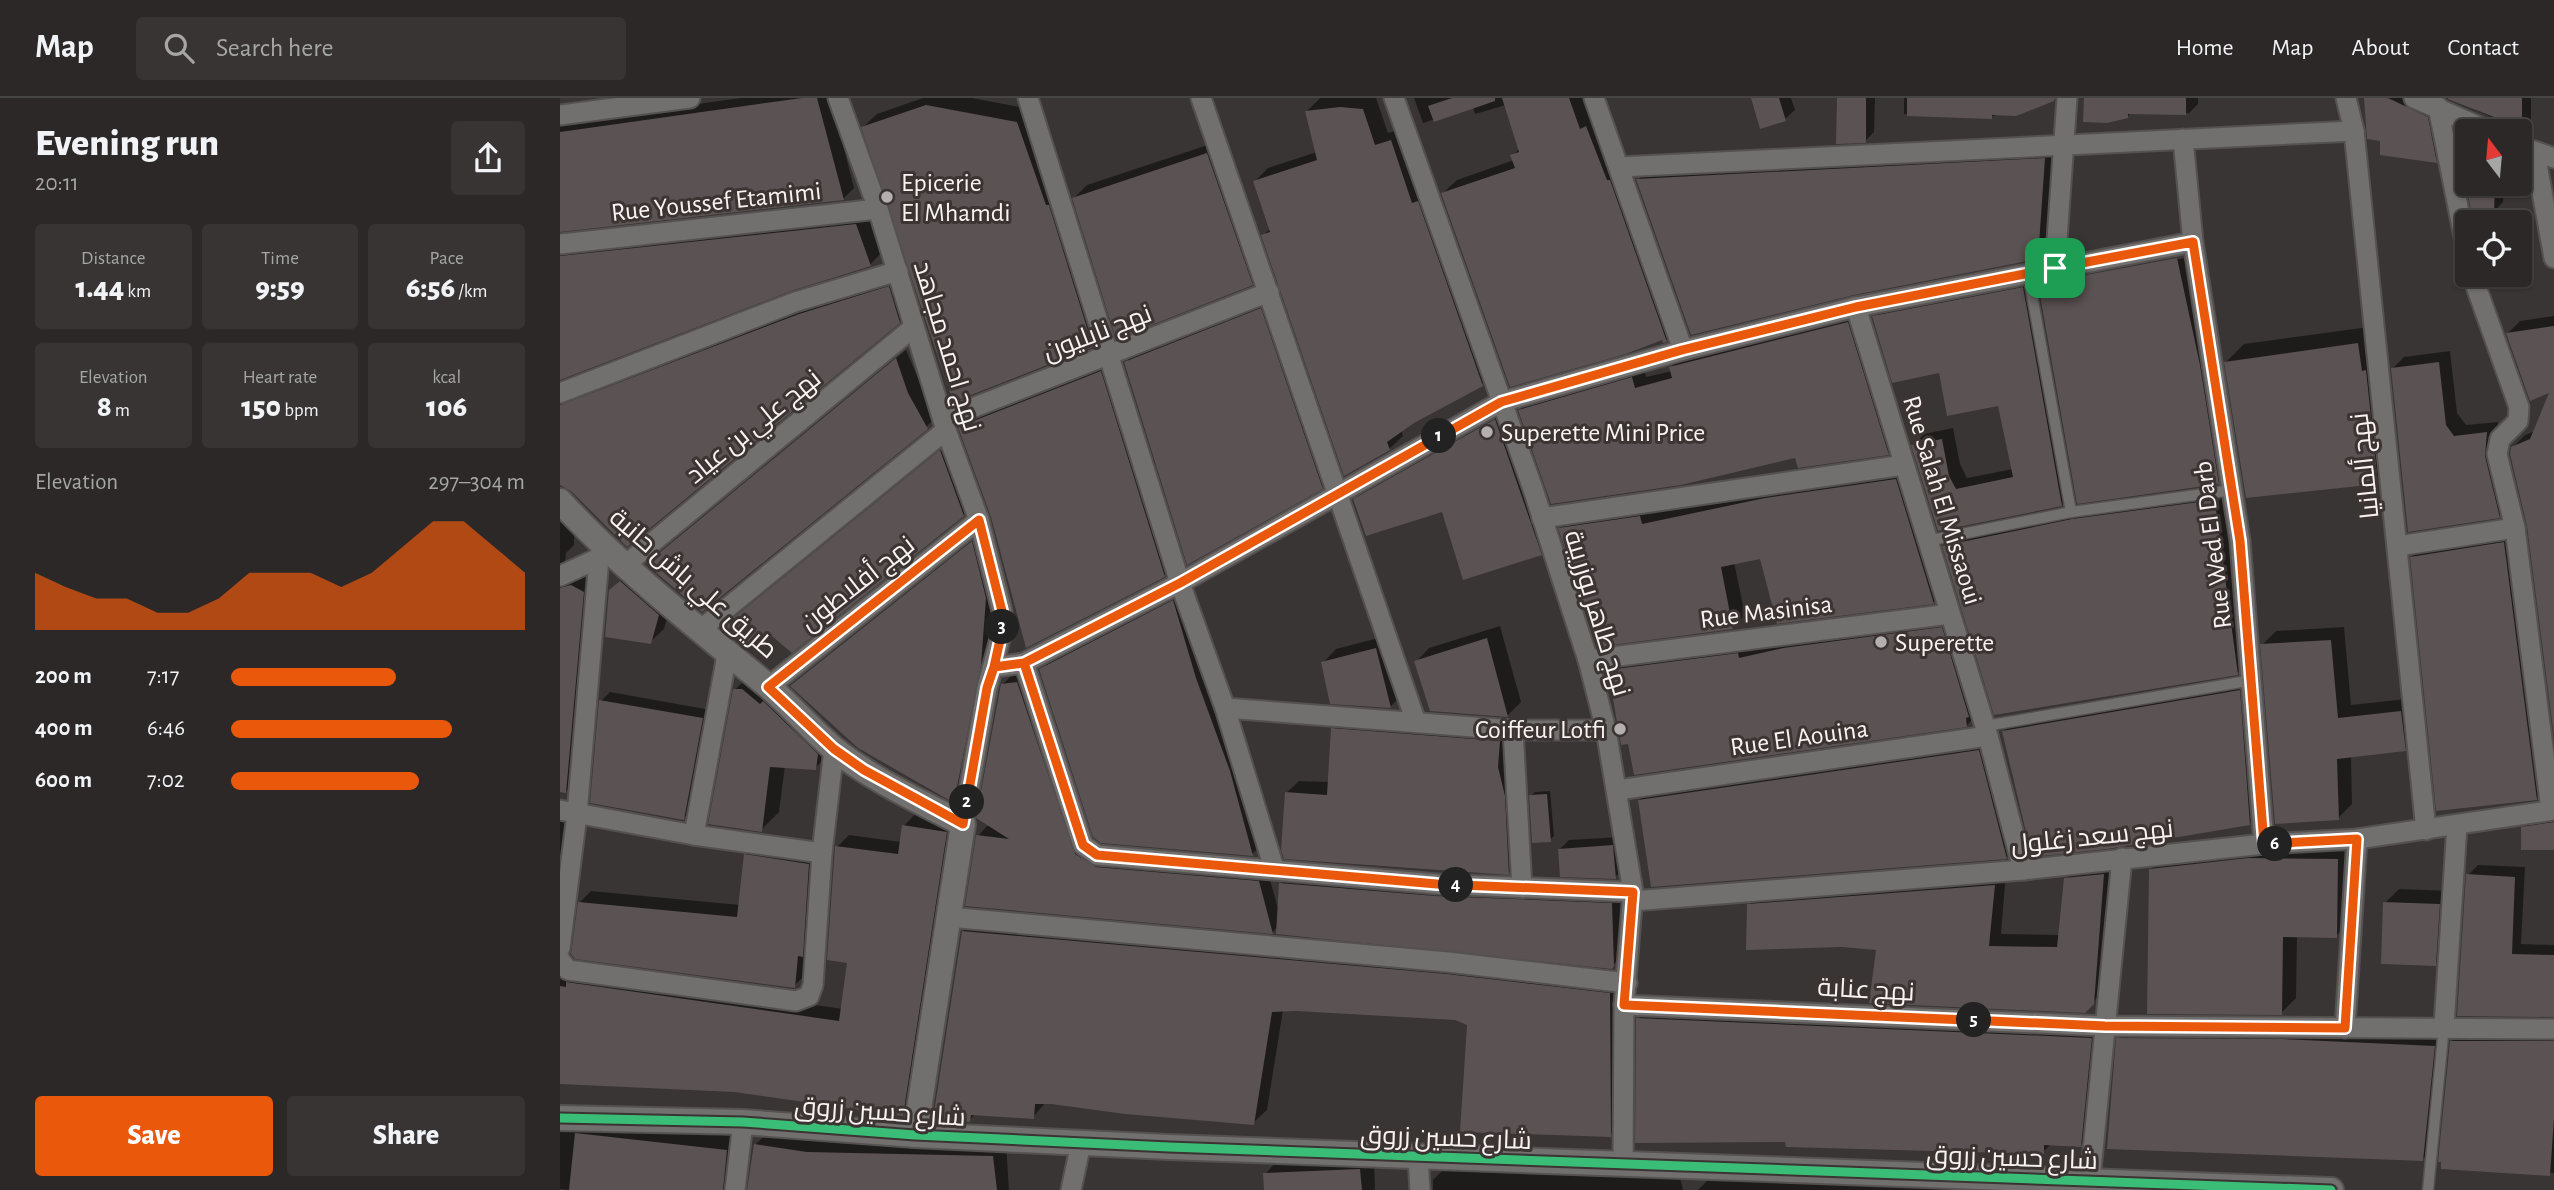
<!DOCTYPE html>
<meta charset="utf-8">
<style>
body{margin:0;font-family:"Alegreya Sans",Cairo,sans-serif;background:#373433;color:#f1f3f6;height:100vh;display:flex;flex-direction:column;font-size:26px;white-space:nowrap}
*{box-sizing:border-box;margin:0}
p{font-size:23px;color:#a6a6a7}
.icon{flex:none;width:38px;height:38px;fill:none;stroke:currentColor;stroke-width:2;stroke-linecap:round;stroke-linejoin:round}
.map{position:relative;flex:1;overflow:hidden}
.panel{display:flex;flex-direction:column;background:#2b2827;width:560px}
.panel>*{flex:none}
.needle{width:46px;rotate:344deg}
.fabs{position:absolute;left:1895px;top:21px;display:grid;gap:14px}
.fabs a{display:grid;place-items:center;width:77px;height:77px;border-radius:7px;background:#2b2827;box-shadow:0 2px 5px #0004,0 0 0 2px #474444;font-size:35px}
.pin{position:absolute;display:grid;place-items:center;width:60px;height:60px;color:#fff;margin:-30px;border-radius:14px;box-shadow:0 4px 10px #0006}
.km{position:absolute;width:35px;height:35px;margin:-18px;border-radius:50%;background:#222;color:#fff;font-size:19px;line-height:35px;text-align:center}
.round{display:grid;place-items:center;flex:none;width:74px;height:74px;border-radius:7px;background:#373433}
.headline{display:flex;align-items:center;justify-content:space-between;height:119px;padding:0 35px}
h1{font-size:38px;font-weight:800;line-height:52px}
.metrics{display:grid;grid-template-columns:repeat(3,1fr);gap:10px;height:119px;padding:7px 35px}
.metrics div{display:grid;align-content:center;border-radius:7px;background:#373433;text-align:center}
.metrics b{font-size:30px;font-weight:800}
.metrics small{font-size:19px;font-weight:400}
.metrics p{font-size:19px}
.chart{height:196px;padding:14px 35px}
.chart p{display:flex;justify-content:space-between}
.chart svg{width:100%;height:126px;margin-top:7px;fill:#ea580c;opacity:.7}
.primary-button{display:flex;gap:14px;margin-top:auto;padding:14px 35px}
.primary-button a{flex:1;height:80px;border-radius:7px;background:#ea580c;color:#fff;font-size:28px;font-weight:800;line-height:80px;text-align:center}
.primary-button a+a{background:#373433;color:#f1f3f6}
ul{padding:0 35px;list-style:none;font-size:23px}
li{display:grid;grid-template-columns:112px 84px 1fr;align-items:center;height:52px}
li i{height:18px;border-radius:9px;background:#ea580c}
header{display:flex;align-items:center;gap:42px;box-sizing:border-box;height:98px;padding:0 35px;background:#2b2827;border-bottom:2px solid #474444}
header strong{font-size:33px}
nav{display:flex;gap:38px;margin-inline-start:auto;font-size:24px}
.search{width:490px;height:63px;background:#373433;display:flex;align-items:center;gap:18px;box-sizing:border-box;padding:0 24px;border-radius:7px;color:#a6a6a7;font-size:26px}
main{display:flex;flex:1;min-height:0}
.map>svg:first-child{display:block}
.shadow{fill:#0007;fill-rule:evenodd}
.building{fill:#5b5253}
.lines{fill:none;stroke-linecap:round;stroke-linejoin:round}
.service-casing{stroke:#545150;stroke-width:13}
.minor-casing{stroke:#545150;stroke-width:23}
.tertiary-casing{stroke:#545150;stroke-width:28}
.service{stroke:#726f6f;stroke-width:10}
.minor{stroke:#726f6f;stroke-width:19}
.tertiary{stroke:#726f6f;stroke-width:24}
.cycleway-casing{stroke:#3b3432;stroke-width:13}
.cycleway{stroke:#3abd76;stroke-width:9}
.route-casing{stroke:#fff;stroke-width:14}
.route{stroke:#ea580c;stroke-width:9}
.poi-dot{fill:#b5b0b0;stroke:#3b3432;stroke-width:2.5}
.labels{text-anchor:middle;stroke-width:6;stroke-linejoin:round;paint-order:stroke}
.poi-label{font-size:26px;fill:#f8f3f2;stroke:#3b3432;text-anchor:start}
.street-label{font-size:26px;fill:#f8f3f2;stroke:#3b3432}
</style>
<header>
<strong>Map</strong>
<div class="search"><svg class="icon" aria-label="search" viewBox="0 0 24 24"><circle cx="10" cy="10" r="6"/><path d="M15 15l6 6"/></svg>Search here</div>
<nav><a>Home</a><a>Map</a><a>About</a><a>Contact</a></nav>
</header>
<main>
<section class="panel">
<div class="headline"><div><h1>Evening run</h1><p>20:11</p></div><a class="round"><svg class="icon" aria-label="share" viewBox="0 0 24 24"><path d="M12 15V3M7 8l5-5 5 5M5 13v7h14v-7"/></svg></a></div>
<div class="metrics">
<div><p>Distance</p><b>1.44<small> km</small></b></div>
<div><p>Time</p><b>9:59</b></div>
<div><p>Pace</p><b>6:56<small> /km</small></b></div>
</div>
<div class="metrics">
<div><p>Elevation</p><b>8<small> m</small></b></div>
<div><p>Heart rate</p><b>150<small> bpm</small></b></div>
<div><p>kcal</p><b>106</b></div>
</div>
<div class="chart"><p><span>Elevation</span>297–304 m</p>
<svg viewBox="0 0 160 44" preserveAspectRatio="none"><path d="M0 44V24L10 29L20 33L30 33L40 38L50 38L60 33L70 24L80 24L90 24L100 29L110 24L120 15L130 6L140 6L150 15L160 24V44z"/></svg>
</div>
<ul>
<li><b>200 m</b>7:17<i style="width:56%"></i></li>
<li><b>400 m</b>6:46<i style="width:75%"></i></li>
<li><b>600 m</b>7:02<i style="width:64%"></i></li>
</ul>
<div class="primary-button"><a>Save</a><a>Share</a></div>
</section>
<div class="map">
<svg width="1994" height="1092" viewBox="0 0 1994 1092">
<rect width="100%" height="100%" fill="#393534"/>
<g class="shadow">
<path d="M181 0H271L294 90 283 101 0 132V25Z"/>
<path d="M363 0H412L470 11 546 234 532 248 303 29 317 16Z"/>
<path d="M760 0H816L828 35 844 30 935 273 922 286 841 332 843 338 829 351 703 138 711 130 695 83 708 70 757 54 747 13Z"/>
<path d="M854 0H1027L1120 228 1106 242 883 95 897 82 954 62 952 58 960 50 946 7 915 16 913 9 863 25Z"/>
<path d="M1192 0H1231L1235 12 1225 21Z"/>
<path d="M1278 0H1315L1314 34 1305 43Z"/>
<path d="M1344 0H1481L1431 19 1344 16Z"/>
<path d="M1526 0H1638V6L1629 15 1572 14 1567 19Z"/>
<path d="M1806 0H1852L1876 11 1883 54 1874 63 1822 42Z"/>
<path d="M1915 0H1971V24L1961 35 1943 33 1936 21 1916 12Z"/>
<path d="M1909 30 1908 33V85L1899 41Z"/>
<path d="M660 43 705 173 692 186 514 100 527 87Z"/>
<path d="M1960 44 1978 80 1968 90 1944 88 1943 104 1933 115 1915 121 1908 86H1960Z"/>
<path d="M1498 47 1492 145 1477 160 1078 82 1092 68Z"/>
<path d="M307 115 321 155 310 167 230 191 0 275V138Z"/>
<path d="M1628 148 1670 373 1658 385 1480 187 1492 175ZM1625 156V160L1491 186V182Z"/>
<path d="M341 178 351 211 339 223 12 391 0 384V297L252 205Z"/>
<path d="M1474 179 1513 395 1502 407 1379 431 1353 347 1364 336 1393 330 1400 366 1407 380 1453 371 1439 306 1380 273 1314 219 1325 208Z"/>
<path d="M713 199 774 376 762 389 566 264 578 252Z"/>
<path d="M1299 213 1339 344 1328 355 1237 358 960 312 971 301 1084 269 1086 279 1112 273 1111 269 1123 258Z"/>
<path d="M1994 218V617L1969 428 1953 349 1965 337 1975 333 1992 291 1948 235 1960 223Z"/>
<path d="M1816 228 1835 366 1817 384 1666 264 1684 246Z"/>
<path d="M346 252 375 320 364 331 88 466Z"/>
<path d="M1890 253 1897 315 1906 327 1938 324 1936 346 1951 407 1939 418 1833 270 1844 259Z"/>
<path d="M553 262 616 465 604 477 433 418 400 329 412 317Z"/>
<path d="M949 310 994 443 981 456 883 412 795 402 809 388Z"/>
<path d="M389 346 412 408 403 417 206 530 172 522Z"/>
<path d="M1348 369 1386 492 1374 504 1218 524 1201 459 1174 464 1185 517 1173 530 1000 430 1012 418 1092 407 1094 414 1219 388Z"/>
<path d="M1669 390 1690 563 1677 575 1384 448 1396 436Z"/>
<path d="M0 414 14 428V447L6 455 5 465 28 471 23 677 6 693 0 692Z"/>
<path d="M424 433 438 486 432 553 406 690 394 703 232 587Z"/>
<path d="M1955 434 1987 690 1977 700 1852 459 1863 448Z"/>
<path d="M64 479 112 503 104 531 90 544 50 493Z"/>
<path d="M627 490 706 743 692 756 481 572 495 558Z"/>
<path d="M1392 520 1417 616 1407 627 1070 644 1050 572 1061 562Z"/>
<path d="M940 528 961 604 947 618 856 564 869 550Z"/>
<path d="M1784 529 1791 607 1855 600 1858 638 1845 651 1791 658 1792 706 1778 720 1702 547 1716 533Z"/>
<path d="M830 537 844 595 830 609 763 565 776 551Z"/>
<path d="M193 573 273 652 255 670 225 668 219 714 201 732 175 592Z"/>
<path d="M466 576 525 748 708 775 719 814 721 786 730 776 1061 797 1060 860 1051 869 718 828 713 834 407 807 418 738 427 728H433L442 587 452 577Z"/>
<path d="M1689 583 1699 716 1689 726 1444 633 1454 623Z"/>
<path d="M50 594 151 612 133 711 124 720 41 603Z"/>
<path d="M785 619 951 631 961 762 948 775 726 695 739 683 770 684 773 631Z"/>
<path d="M1430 642 1458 748 1447 759 1092 787 1079 702 1091 691Z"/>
<path d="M990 693 994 738 990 742 971 698 975 694Z"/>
<path d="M0 707 10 712 0 836Z"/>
<path d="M355 716 397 723 354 1004 342 1016 174 992 0 985V853L18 873 283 911 289 863 277 749 289 737 341 744 344 728Z"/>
<path d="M1994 716V750L1963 730 1973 720Z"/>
<path d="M1061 739 1064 770 1055 779 1000 751 1009 742Z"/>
<path d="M197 746 259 755 245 877 234 888 20 804 31 793 180 807 185 757Z"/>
<path d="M1792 747 1791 823 1776 838H1737L1736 900 1721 915 1591 771 1606 756Z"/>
<path d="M1556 764 1545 891 1525 913 1189 807 1202 794 1446 775 1441 836 1500 837 1506 781 1519 768Z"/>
<path d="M1918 767 1965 769 1961 846 1994 847V918L1899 916 1908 777Z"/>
<path d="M1839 791 1893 793 1889 852 1875 866 1825 805Z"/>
<path d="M417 820 1063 883V1024L1050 1037 909 926 895 920 723 912 707 1012 693 1025 486 1004 473 1019 416 1015 409 1022 403 833Z"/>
<path d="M1090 909 1543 928 1532 1035 1520 1047 1491 1046 1483 1054 1227 1043 1078 921Z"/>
<path d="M1909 927H1994V1075L1883 1069 1892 943Z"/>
<path d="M1571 928 1886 936 1875 1049 1863 1061 1558 941Z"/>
<path d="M33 1022 180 1039V1088L189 1092 195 1047 209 1033 446 1045 449 1092H9L0 1091V1027Z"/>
<path d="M814 1058 815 1092H706L705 1076 718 1062Z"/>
<path d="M884 1071 1118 1072 1123 1092H873V1082Z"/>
<path d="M1150 1080 1677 1092H1138Z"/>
</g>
<g class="building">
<path d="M242 0H257L284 102 0 134V34Z"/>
<path d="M892 0H935V3L874 24 868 8Z"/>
<path d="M942 0H1009L1020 31 1026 28 1047 82H1050L1107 244 1103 245 1102 242 1066 256 950 289 881 95 955 70 950 57 959 54Z"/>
<path d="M1191 0H1219L1226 23 1200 31Z"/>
<path d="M1277 0H1306V45L1276 46Z"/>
<path d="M1347 0H1495L1494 3 1456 18 1432 17V21L1347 18Z"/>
<path d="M1524 0H1626V17L1568 16V20L1547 25 1523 24Z"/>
<path d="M1804 0H1828L1868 19 1877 65 1820 57V43L1807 41Z"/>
<path d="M1962 0V30L1888 1V0Z"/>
<path d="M366 7 457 24 486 107H489L533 249 393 304 301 29Z"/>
<path d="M780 9 803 11 815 47 831 42 852 105 858 103 923 288 854 325 827 344 830 352 784 378 701 137 710 134 693 83 757 62 745 13Z"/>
<path d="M1903 35 1908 37V69H1902L1897 40Z"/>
<path d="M647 55 693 187 556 241 512 100Z"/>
<path d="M1485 60 1478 161 1294 197 1131 237 1076 81Z"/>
<path d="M1906 86H1935L1934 116 1913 123Z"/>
<path d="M296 126 311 168 231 193 0 282V158Z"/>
<path d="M1617 160 1640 267 1659 386 1517 406 1478 186Z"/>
<path d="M329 188 340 225 67 449 11 393 0 387V307L239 216Z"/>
<path d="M1463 189 1502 408 1378 433 1351 347 1382 341 1389 378 1396 391 1453 379 1438 308 1387 318 1379 275 1332 285 1312 218Z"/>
<path d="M701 210 763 391 627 467 564 264Z"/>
<path d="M1288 224 1329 357 1238 370 1235 360 1121 387 991 406 958 312 1072 279 1075 290 1112 280 1109 269Z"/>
<path d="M1994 228V639L1967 428 1950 356 1951 349 1970 341 1989 295 1970 303 1946 235Z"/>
<path d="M1798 245 1802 273 1806 272 1818 386 1686 400 1664 264Z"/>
<path d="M336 260 348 295 368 331 142 514 86 466Z"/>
<path d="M1879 264 1886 327 1894 338 1927 334 1925 358 1940 420 1848 434 1831 270Z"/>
<path d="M541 273 605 479 466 550 431 419 398 329Z"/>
<path d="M935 321 982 457 903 482 882 414 806 438 793 401Z"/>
<path d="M380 352 404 418 232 555 206 533 187 551 161 530Z"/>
<path d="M1336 381 1374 506 1217 526 1200 461 1161 469 1173 531 1037 549 998 430 1080 418 1082 426 1205 400Z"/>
<path d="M1661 401 1655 404 1678 577 1434 617 1382 448 1512 421Z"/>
<path d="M412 443 426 500 421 567 394 705 298 650 230 588Z"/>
<path d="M1944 444 1977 702 1876 713 1850 459Z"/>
<path d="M60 483 99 517 91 546 45 539 49 492Z"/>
<path d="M11 487 24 494 6 695 0 694V490Z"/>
<path d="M613 502 636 580 670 673 693 758 541 745 533 739 479 571Z"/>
<path d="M1382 529 1409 619 1406 620 1407 629 1074 677 1068 646 1061 647 1048 572 1178 555 1179 560 1223 550Z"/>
<path d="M927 540 948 619 870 613 854 563Z"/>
<path d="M1771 542 1778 620 1841 613 1846 653 1777 661 1779 722 1715 726 1700 546Z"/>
<path d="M816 550 831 610 770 606 761 564Z"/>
<path d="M457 584 515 756 536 769 699 783 713 836 405 808 416 737 449 741 416 720 441 586Z"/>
<path d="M173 591H182L200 606 203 603 258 656 256 672 210 669 202 734 148 726Z"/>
<path d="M1680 592 1690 727 1547 751 1472 759 1442 633Z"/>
<path d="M39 602 143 620 124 722 30 705Z"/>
<path d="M771 630 940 643 938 669 945 698 949 777 724 761 721 752 725 694 767 697Z"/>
<path d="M1419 652 1447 761 1091 789 1078 702Z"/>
<path d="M987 696 991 744 972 745 969 697Z"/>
<path d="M1994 724V752H1961V729Z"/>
<path d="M342 727 387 734 343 1018 174 994 0 986V888L6 889V884L279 923 287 865 267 862 275 748 338 756Z"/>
<path d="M1053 747 1056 781 1000 779 998 751Z"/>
<path d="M184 756 249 766 243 859 238 858 235 890 15 861 11 856 18 804 177 819Z"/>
<path d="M1688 760 1778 761 1777 840 1723 839 1722 917 1587 916 1589 771Z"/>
<path d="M1544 776 1534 906 1525 915 1309 905 1316 852 1282 849 1186 852 1187 806 1435 787 1429 848 1497 849 1504 780Z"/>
<path d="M1906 776 1955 779 1952 856 1994 857V919L1897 918Z"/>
<path d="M719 785 876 798 1052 805 1054 868 1052 871 716 836Z"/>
<path d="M1823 804 1880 806 1876 868 1821 866Z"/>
<path d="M402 833 887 876 1050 895 1051 1039 900 1034 907 927 895 922 736 913 712 914 694 1027 565 1016 491 1006H475L474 1021 411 1017 410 1024 373 1021Z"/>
<path d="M1076 920 1532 940 1521 1049 1484 1047V1056L1226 1049 1225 1044 1075 1045Z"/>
<path d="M1556 940 1721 941 1875 948 1863 1063 1547 1051Z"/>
<path d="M1890 943H1994V1020L1990 1078 1881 1071V1064H1878Z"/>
<path d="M15 1035 167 1052 163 1092H9Z"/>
<path d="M194 1046 247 1054 433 1058 437 1092H187Z"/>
<path d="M800 1071 802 1092H704L703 1075Z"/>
</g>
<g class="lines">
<g class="service-casing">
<g id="service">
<path d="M1468 175 1511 414"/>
<path d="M1367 443 1511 414 1673 392"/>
<path d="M1425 628 1693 582"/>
<path d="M1868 1092 1884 928"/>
</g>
</g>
<g class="minor-casing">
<g id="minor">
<path d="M278 0 318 111 386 332 419 422 442 513V533L427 590 403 726"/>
<path d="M468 0 620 485 665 610 714 770"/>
<path d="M641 0 856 624"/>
<path d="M834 0 973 391 1028 562 1046 632 1073 794 1064 907 1063 1067"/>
<path d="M1034 0 1123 252"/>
<path d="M1786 0 1794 33 1866 732"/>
<path d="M1854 0 1929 33"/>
<path d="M1878 9 1908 159"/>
<path d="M0 17 130 0"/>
<path d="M1623 41 1633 144 1680 443 1704 746"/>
<path d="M1960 48 1994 60"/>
<path d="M1975 55 1994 160"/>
<path d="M1059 69 1794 33"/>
<path d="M0 146 318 111"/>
<path d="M1495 170 1507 0"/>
<path d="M1912 177 1959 309 1958 323 1940 341 1937 356 1955 430 1991 712"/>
<path d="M1296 209 1428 638 1463 772"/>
<path d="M0 295 235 204 338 173"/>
<path d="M384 321 709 194"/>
<path d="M982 420 1344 367"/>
<path d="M1838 448 1955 430"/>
<path d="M65 467 354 229"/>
<path d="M0 478 39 460"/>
<path d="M140 532 386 332"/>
<path d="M1028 562 1390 516"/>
<path d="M464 565 523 747 537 757 877 786 1073 794"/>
<path d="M434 569 464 565 620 485 941 304 1123 252 1296 209 1633 144"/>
<path d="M208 589 419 422"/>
<path d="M665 610 953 632H1046"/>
<path d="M953 632 962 790"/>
<path d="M1058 692 1428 638"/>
<path d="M0 712 134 737 262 755"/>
<path d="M134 737 167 557"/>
<path d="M1073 803 1463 772 1704 746 1797 741 1994 712"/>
<path d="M388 819 888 864 1067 885"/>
<path d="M0 850 17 716 39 460 43 449"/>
<path d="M0 862 8 872 236 903 249 898 253 887 262 755 274 651"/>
<path d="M1064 907 1545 928 1994 931"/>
<path d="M1884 928 1897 727"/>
<path d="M1785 930 1797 741"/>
<path d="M858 1059 860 1092"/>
<path d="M1530 1082 1562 760"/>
<path d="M175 1092 183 1024"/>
<path d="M511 1092 521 1045"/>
</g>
</g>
<g class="tertiary-casing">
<g id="tertiary">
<path d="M0 403C63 472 137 529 208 588 231 608 251 631 274 651 313 682 359 703 403 726L355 1037"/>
<path d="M0 1020 183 1024 355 1037 609 1049 1771 1092"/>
</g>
</g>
<use href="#service" class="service"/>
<use href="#minor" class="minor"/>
<use href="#tertiary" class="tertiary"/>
<g class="cycleway-casing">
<g id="cycleway">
<path d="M434 569 464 565 620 485 941 304 1123 252 1296 209 1633 144"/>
<path d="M0 1020 183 1024 355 1037 609 1049 1771 1092"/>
</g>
</g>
<use href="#cycleway" class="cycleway"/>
</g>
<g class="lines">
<g class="route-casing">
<path id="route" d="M1495 170 1296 209 1122 252 941 304 620 485 464 565 434 569 427 590 403 726 304 672 274 651 208 589 419 422 442 513V533L434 569 464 565 523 747 537 757 877 786 1073 794 1064 907 1545 928 1785 930 1797 741 1704 746 1680 443 1633 144 1495 170"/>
</g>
<use href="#route" class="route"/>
</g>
<g class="poi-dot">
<circle cx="327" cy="99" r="7"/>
<circle cx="927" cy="334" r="7"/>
<circle cx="1321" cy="544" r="7"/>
<circle cx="1060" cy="631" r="7"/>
</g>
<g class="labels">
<g class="poi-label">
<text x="341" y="93">Epicerie<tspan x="341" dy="30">El Mhamdi</tspan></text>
<text x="941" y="343">Superette Mini Price</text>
<text x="1335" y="553">Superette</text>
<text x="1046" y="640" text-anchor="end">Coiffeur Lotfi</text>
</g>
<g class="street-label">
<text transform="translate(156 103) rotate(-6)" y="9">Rue Youssef Etamimi</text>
<text transform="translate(537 234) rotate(-21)" y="9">نهج نابليون</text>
<text transform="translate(388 248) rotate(73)" y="9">نهج احمد مجاهد</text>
<text transform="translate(193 328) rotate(-39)" y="9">نهج علي بن عياد</text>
<text transform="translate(1804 368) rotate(-96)" y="9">نهج ألمانيا</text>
<text transform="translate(1383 402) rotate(73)" y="9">Rue Salah El Missaoui</text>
<text transform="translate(1652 447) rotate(-97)" y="9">Rue Wed El Darb</text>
<text transform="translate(134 485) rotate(41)" y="9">طريق علي باش حانبة</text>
<text transform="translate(297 485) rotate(-38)" y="9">نهج أفلاطون</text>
<text transform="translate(1206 513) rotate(-7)" y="9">Rue Masinisa</text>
<text transform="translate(1038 515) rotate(73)" y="9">نهج طاهر بوزريبة</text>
<text transform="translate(1239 639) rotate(-8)" y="9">Rue El Aouina</text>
<text transform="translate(1532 738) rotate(-6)" y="9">نهج سعد زغلول</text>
<text transform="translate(1306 891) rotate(3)" y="9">نهج عنابة</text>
<text transform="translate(320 1013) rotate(4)" y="9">شارع حسين زروق</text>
<text transform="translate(886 1039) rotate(2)" y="9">شارع حسين زروق</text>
<text transform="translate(1452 1059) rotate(2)" y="9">شارع حسين زروق</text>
</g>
</g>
</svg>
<div class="fabs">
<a><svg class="needle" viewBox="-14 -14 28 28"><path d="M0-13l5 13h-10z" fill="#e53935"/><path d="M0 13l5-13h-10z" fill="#a6a6a7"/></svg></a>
<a><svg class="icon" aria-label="locate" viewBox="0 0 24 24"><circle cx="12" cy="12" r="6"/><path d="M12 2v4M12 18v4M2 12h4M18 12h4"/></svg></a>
</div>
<div class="pin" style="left:1495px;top:170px;background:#1e9e55"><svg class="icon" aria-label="arrive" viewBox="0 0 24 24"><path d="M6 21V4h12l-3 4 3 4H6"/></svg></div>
<b class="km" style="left:879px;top:338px">1</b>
<b class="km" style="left:407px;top:704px">2</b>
<b class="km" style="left:442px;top:529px">3</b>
<b class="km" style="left:896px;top:787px">4</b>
<b class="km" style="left:1414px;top:922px">5</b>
<b class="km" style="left:1715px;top:746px">6</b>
</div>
</main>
